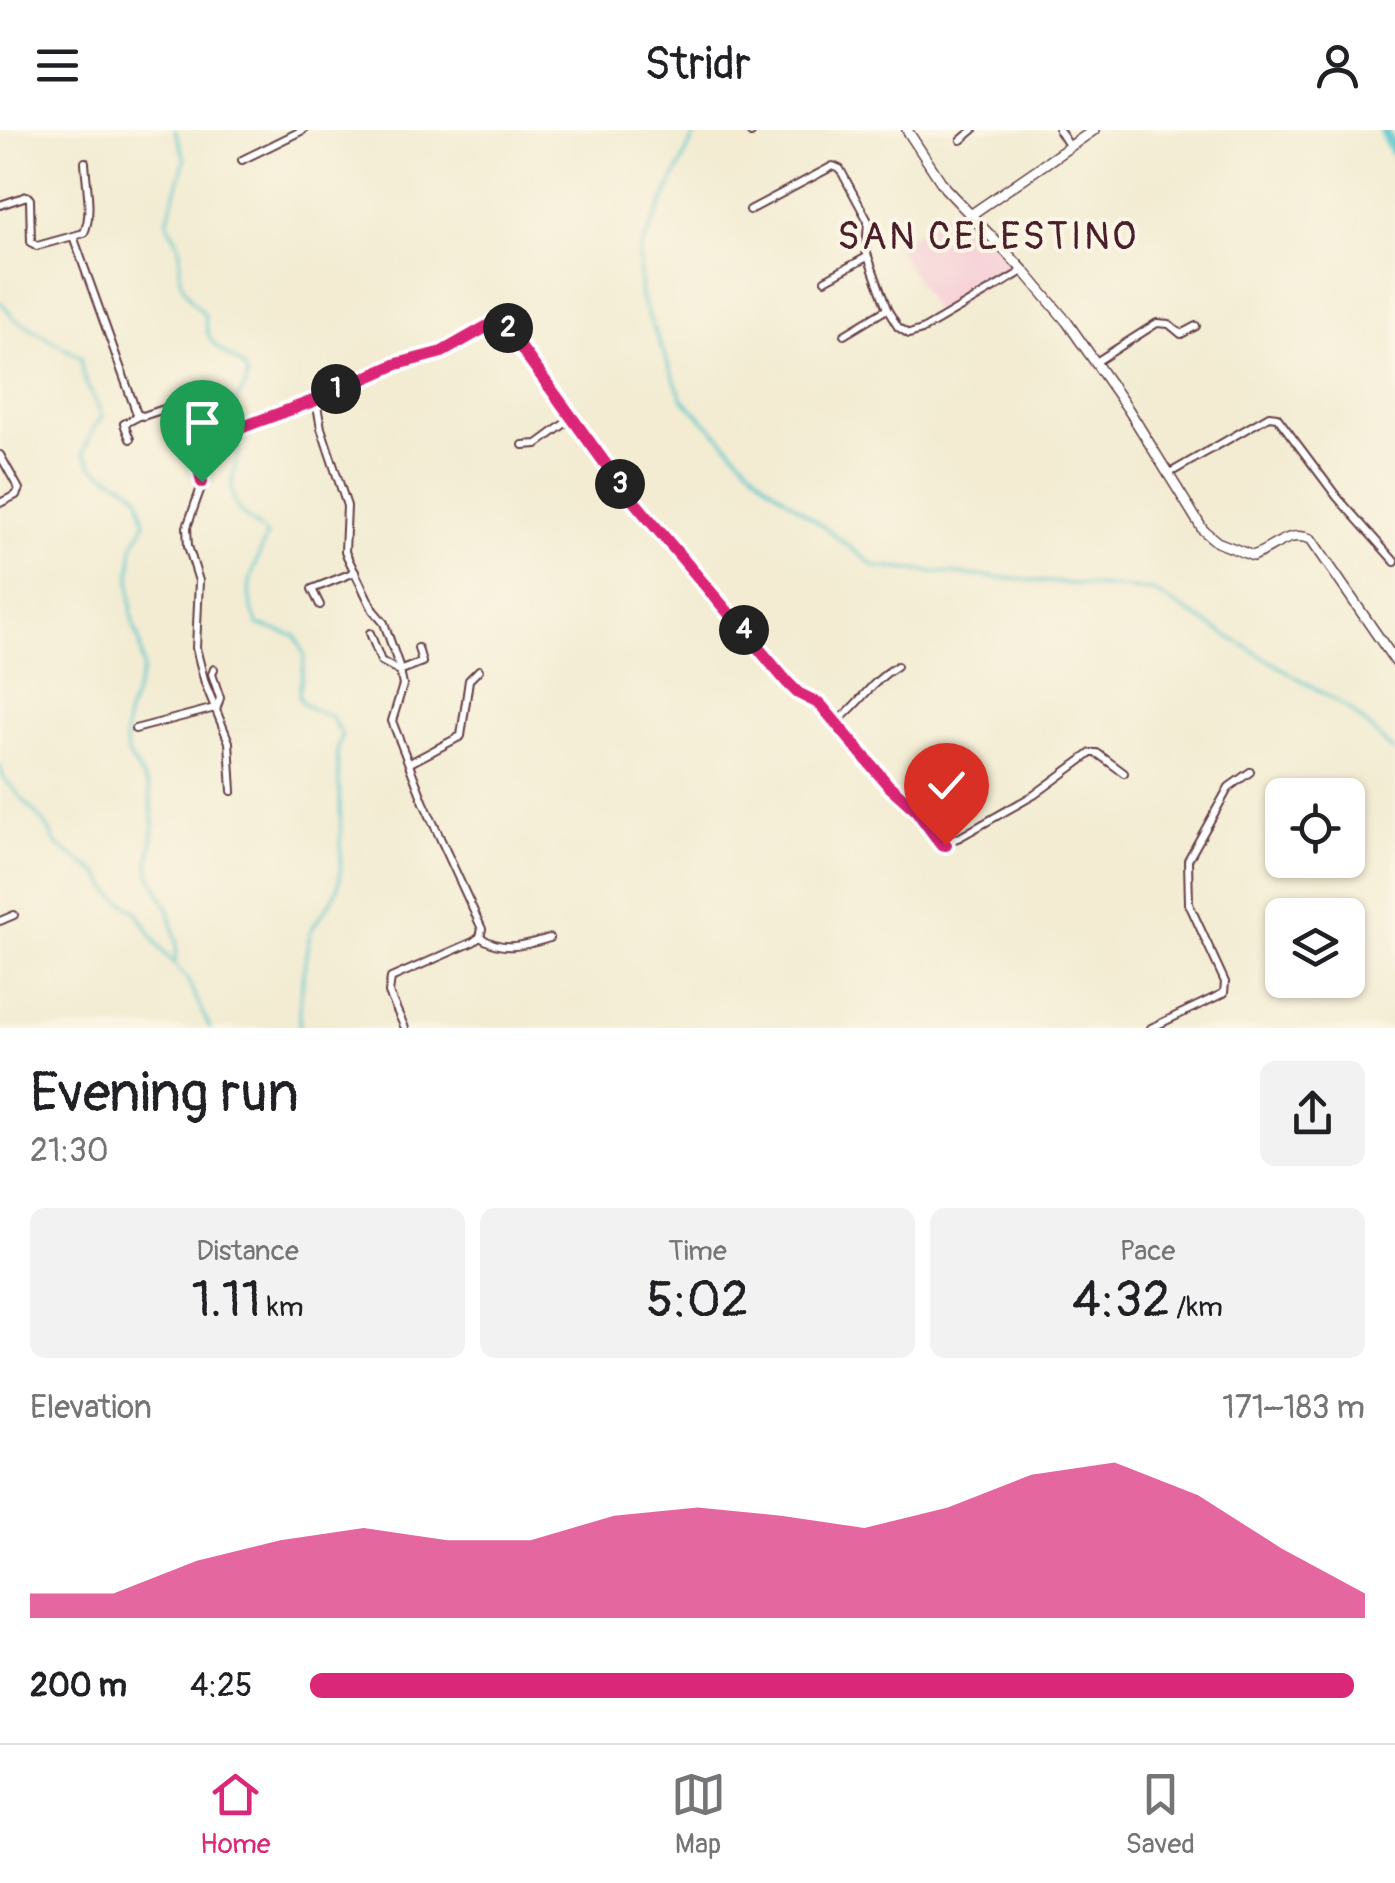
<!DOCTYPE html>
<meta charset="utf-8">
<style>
body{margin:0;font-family:Pangolin,sans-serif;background:#f2f2f2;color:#202124;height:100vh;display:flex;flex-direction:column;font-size:38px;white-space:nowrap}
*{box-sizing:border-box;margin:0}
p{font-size:32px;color:#757577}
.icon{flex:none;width:55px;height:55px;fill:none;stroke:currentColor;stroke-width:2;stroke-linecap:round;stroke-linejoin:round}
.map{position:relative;height:898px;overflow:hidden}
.side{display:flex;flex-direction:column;background:#fff;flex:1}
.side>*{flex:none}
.tools{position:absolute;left:1265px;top:648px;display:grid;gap:20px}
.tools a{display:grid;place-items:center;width:100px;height:100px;border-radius:15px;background:#fff;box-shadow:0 2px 8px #0004;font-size:50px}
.pin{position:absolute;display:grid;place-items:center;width:85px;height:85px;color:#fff;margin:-102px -42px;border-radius:50% 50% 50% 0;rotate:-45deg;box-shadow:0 0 10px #0007}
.pin .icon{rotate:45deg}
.km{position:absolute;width:50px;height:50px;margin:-25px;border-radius:50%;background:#222;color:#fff;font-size:28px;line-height:50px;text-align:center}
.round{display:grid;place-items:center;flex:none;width:105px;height:105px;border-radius:15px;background:#f2f2f2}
.head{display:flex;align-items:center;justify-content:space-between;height:170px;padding:0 30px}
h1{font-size:55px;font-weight:600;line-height:75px}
.figures{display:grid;grid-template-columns:repeat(3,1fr);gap:15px;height:170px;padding:10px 30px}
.figures div{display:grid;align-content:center;border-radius:15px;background:#f2f2f2;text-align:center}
.figures b{font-size:50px;font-weight:600}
.figures small{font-size:28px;font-weight:400}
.figures p{font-size:28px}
.chart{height:280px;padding:20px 30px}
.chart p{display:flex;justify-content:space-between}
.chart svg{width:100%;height:180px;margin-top:10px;fill:#db2777;opacity:.7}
ul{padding:0 30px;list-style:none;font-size:32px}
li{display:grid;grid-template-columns:160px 120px 1fr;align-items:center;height:75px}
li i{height:25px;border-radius:12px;background:#db2777}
header{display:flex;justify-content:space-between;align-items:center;height:130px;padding:0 30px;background:#fff;font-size:45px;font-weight:600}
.menu{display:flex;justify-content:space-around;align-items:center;height:140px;border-top:2px solid #e0e0e0;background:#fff;font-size:28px;color:#757577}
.menu a{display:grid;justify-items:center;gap:5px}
.menu .current{color:#db2777}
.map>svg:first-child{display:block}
.built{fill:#f6cfd7}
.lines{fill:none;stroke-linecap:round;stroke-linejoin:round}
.stream{stroke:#56c4cc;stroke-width:2.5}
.river{stroke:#56c4cc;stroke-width:11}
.street-casing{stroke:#633e44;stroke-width:10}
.secondary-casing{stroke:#633e44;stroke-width:12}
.street{stroke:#fff;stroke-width:6}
.secondary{stroke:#fff;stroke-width:9}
.route-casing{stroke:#fff;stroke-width:20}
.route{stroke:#db2777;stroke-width:12}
.labels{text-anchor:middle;stroke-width:8;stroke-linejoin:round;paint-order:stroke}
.quarter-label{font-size:38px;letter-spacing:2.5px;fill:#4a1f2b;stroke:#fcf5e5}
</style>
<header><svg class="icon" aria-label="menu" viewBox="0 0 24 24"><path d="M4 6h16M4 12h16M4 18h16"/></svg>Stridr<svg class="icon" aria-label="person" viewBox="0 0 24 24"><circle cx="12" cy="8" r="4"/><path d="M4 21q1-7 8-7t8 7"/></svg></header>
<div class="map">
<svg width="1395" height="898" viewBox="0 0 1395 898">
<rect width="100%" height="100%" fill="#fcf5e5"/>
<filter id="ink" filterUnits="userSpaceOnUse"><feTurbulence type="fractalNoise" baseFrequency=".01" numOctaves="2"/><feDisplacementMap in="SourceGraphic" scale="20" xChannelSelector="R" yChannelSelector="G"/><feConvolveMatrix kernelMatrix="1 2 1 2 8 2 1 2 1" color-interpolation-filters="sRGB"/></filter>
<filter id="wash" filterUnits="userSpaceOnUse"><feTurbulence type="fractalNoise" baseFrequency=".0048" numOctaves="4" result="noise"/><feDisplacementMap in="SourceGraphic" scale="40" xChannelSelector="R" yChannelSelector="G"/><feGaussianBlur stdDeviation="2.25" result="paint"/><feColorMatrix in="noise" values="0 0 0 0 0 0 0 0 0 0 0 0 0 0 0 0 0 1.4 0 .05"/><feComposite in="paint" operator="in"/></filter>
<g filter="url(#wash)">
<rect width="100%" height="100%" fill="#f3ecd3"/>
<path class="built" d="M956 76 1016 138 936 184 896 116Z"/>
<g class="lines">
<g class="stream">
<path d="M175 0 185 29 167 91 180 117V150L191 170 205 185C204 230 250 224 247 250 247 257 239 266 235 272 238 283 242 292 242 303 241 330 222 354 239 380 247 391 259 396 267 405 253 443 240 456 258 495L296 506C299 515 305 521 304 530 303 566 283 571 331 586L342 606C333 626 339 632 339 651 340 675 343 730 339 752 335 772 321 782 312 799 306 810 298 883 300 898"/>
<path d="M697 0 639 123 641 168 682 268 766 353 876 437 1153 461 1348 578 1395 622"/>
<path d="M0 171 13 187 81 228C79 251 96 266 102 287L94 297 83 322 94 338 129 357 139 366 145 393 133 416 130 450 132 489 140 513 143 540 127 587 125 610 127 622 149 658 154 695 149 735 151 746 169 780 177 814 175 832"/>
<path d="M0 636 3 647 46 695 57 715 100 745 112 764 137 782 159 817 186 847 210 898"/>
</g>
<path class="river" d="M1384 0 1395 23"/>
</g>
</g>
<g filter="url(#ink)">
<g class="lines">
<g class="street-casing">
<g id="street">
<path d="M750 0 751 3"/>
<path d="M1059 0 1070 17"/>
<path d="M961 10 973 0"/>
<path d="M242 30 303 0"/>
<path d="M0 75 27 66 30 69 31 112 37 116 84 103C93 83 86 54 85 32"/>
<path d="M750 80 833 36 840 39 868 91 866 121 887 179 898 197 909 204 922 200 1023 141"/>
<path d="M73 106 137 284 143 286 179 274 203 344V352L187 397 188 416 199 451 196 518 205 553 229 612 232 661"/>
<path d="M825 150 867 127"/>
<path d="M844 205 887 179"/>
<path d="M1096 232 1157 193 1169 194 1181 204 1196 196"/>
<path d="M316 270 321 298 347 376 345 422 373 480 384 493 398 533 403 555 392 591 424 673 482 799 480 807 473 812 391 848 389 863 405 898"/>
<path d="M130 309 124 294 139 286"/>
<path d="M194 315 316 270 397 234 442 223 500 189 625 361 787 551 798 563 820 574 888 655 916 680 941 714 960 707 1034 665 1091 623H1097L1124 643"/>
<path d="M523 315 537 314 571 289"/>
<path d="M0 325 19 359 16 365 0 373"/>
<path d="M1168 344 1269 286 1277 287 1337 367 1395 432"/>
<path d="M320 475 312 459 355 442"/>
<path d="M370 503 381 531 399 541 422 532 418 518"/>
<path d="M214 539 212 544 220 568 216 580"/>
<path d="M836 592C860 574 870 552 897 536"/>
<path d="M135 599 215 578"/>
<path d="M410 633 461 606 469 550 479 540"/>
<path d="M0 791 14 785"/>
<path d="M480 807C503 823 525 815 550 808"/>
<path d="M1151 898 1224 863 1225 852 1189 774 1188 730 1229 657 1250 642"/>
</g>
</g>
<g class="secondary-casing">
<g id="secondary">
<path d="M907 0 945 58 1024 141 1067 192 1128 279 1203 400 1217 412 1253 426C1274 418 1288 400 1311 409L1395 531"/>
<path d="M969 86 1094 0"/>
</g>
</g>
<use href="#street" class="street"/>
<use href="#secondary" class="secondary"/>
</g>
</g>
<g class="lines" filter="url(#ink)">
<g class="route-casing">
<path id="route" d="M202 352 194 315 316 270 397 234 442 222 500 189 626 362 787 552 798 563 820 574 888 655 916 680 941 714 946 715"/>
</g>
<use href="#route" class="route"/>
</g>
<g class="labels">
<g class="quarter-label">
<text x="988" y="119">SAN CELESTINO</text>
</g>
</g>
</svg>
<div class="tools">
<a><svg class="icon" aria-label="locate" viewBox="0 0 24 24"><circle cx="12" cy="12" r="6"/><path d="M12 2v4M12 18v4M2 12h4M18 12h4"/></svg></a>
<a><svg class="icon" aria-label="layers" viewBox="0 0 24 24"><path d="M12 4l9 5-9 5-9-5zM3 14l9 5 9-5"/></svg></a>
</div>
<div class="pin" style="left:202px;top:352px;background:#1e9e55"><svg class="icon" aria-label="arrive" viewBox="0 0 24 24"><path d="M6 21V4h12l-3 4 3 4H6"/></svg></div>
<div class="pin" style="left:946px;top:715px;background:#d93025"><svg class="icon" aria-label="check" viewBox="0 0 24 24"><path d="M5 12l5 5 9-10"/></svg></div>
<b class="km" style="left:336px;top:259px">1</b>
<b class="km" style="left:508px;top:198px">2</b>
<b class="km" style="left:620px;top:354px">3</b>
<b class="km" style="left:744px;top:500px">4</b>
</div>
<section class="side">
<div class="head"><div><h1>Evening run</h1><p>21:30</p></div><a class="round"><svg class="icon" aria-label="share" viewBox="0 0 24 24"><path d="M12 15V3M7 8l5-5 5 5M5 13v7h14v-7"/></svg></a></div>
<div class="figures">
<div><p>Distance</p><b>1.11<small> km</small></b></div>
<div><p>Time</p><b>5:02</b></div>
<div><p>Pace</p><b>4:32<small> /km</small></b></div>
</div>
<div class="chart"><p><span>Elevation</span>171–183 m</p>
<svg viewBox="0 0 160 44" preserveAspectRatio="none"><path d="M0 44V38L10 38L20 30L30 25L40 22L50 25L60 25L70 19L80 17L90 19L100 22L110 17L120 9L130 6L140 14L150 27L160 38V44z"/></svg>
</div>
<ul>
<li><b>200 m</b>4:25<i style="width:99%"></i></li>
</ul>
</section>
<nav class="menu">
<a class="current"><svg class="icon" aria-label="home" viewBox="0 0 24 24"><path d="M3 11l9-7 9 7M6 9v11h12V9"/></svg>Home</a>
<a><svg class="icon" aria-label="map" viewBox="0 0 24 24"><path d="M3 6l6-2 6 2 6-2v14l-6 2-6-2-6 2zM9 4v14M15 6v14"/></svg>Map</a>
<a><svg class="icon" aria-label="saved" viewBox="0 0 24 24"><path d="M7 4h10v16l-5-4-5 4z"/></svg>Saved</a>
</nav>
